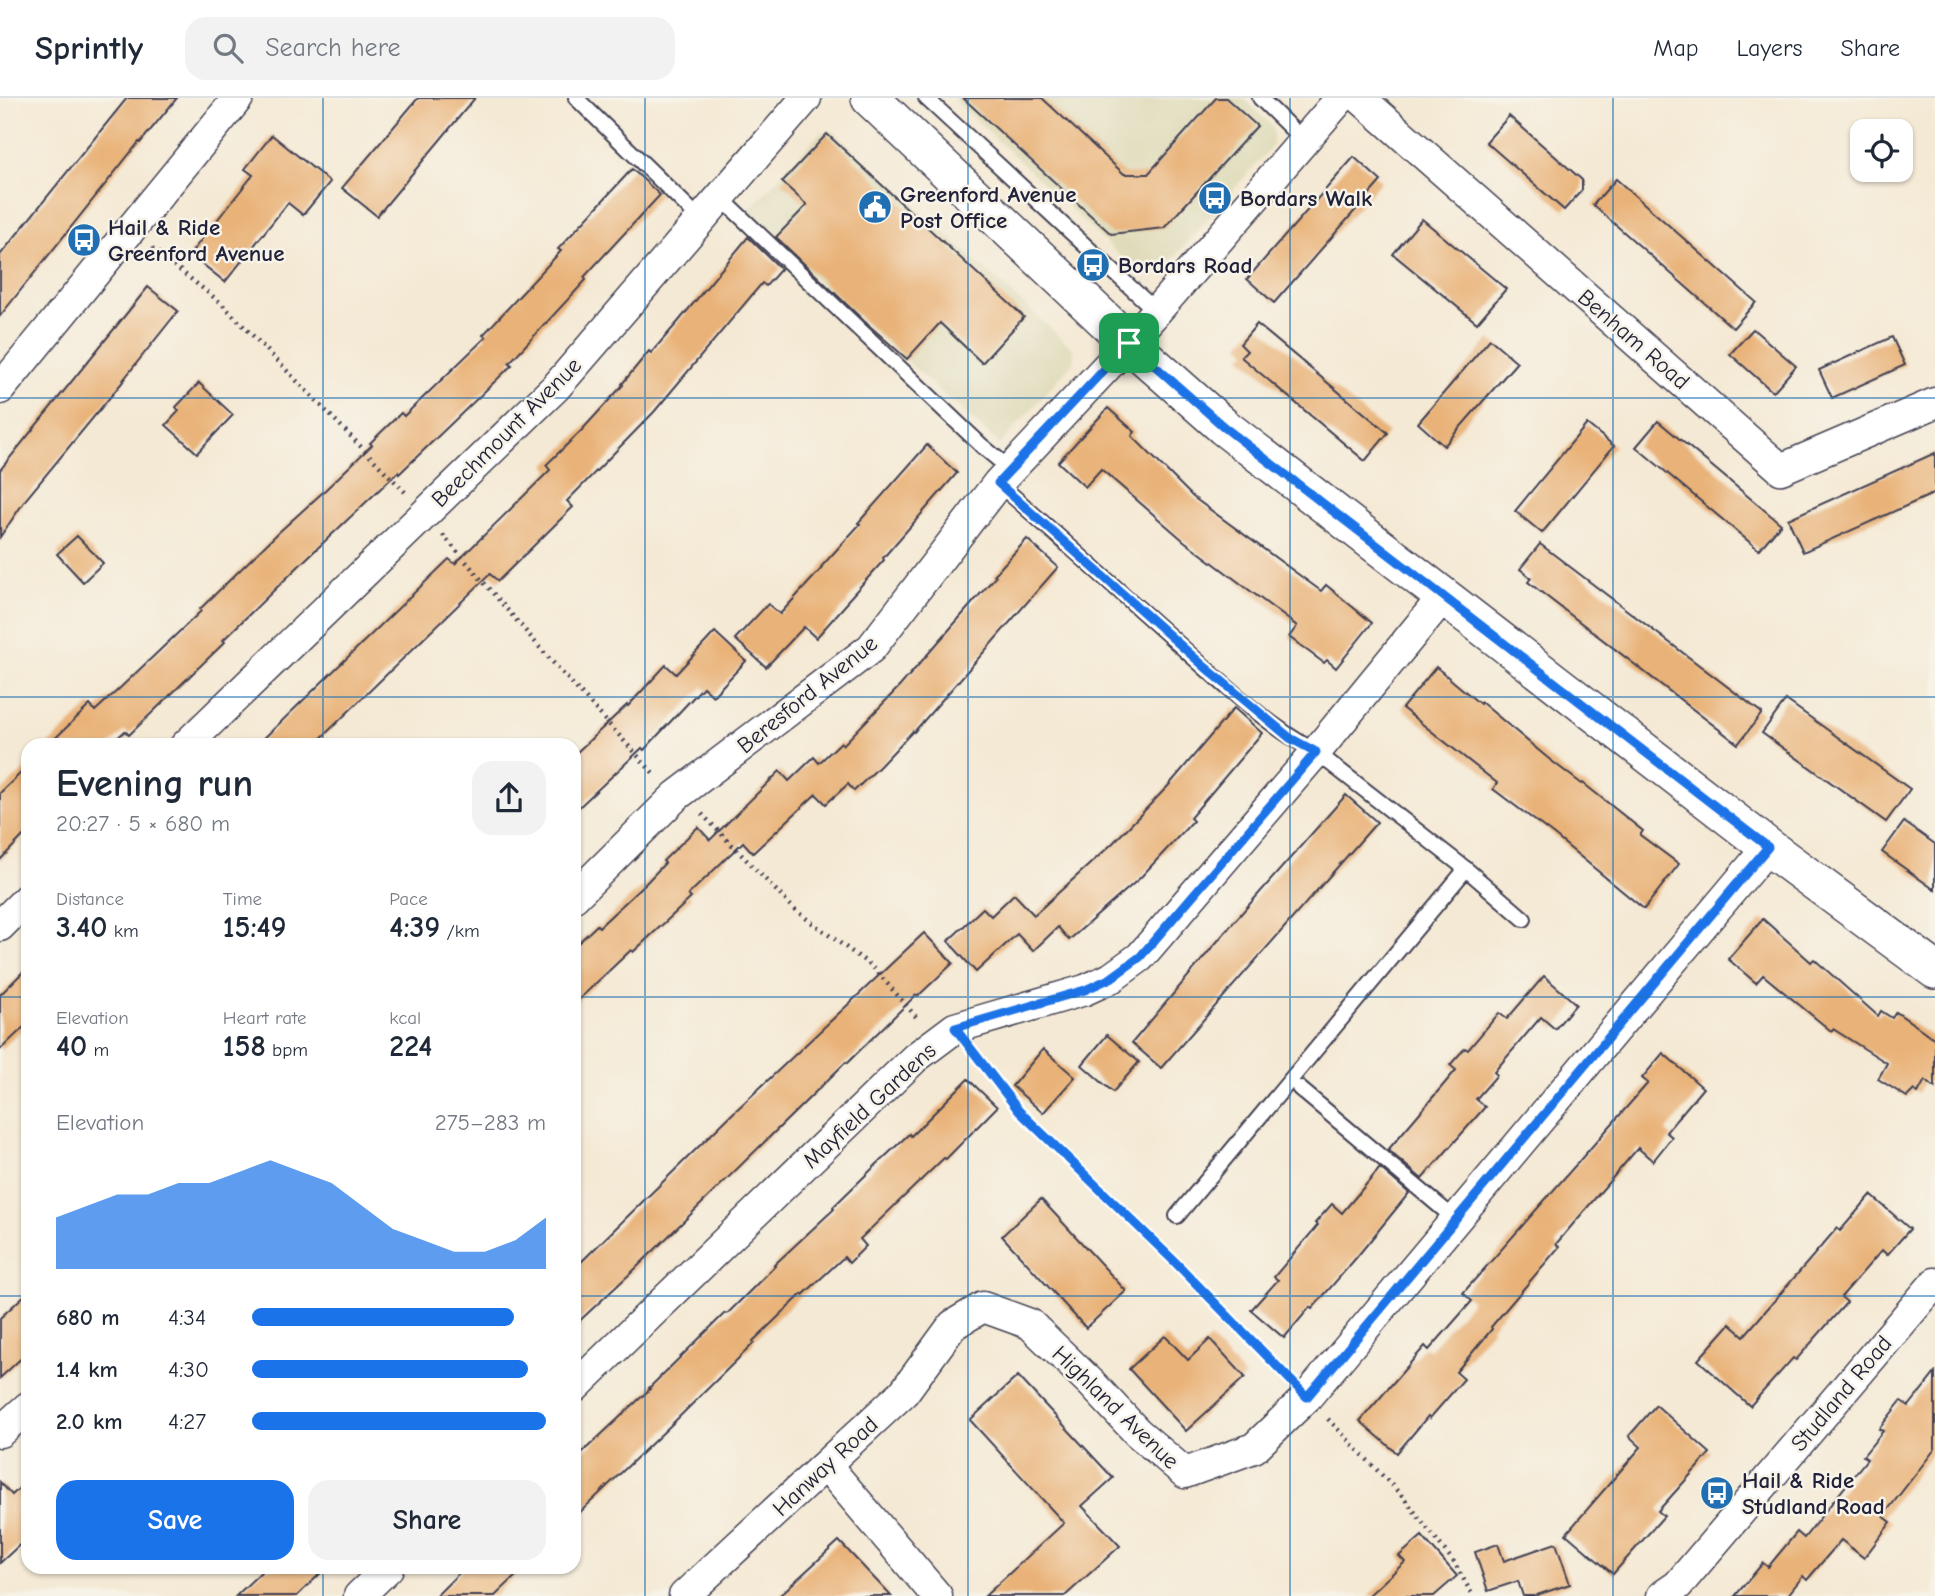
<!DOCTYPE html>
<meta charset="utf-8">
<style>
body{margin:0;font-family:"Comic Neue",sans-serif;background:#f2f2f3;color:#1f2937;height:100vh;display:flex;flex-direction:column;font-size:26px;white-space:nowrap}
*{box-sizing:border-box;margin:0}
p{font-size:23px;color:#747a83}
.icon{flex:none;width:38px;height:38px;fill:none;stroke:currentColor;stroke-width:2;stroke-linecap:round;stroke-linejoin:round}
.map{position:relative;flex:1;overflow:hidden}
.details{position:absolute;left:21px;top:640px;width:560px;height:836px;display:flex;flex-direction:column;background:#fff;border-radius:21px;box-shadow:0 2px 5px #0004}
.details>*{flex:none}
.controls{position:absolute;left:1850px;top:21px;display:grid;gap:14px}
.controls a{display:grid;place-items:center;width:63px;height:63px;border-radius:14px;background:#fff;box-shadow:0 2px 5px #0004;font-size:35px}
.pin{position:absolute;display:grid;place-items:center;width:60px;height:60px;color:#fff;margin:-30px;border-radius:14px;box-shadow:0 4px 10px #0006}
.round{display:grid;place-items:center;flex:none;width:74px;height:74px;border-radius:21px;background:#f2f2f3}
.overview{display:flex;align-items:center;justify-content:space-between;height:119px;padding:0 35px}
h1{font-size:38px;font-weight:700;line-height:52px}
.figures{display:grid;grid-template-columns:repeat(3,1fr);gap:10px;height:119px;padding:7px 35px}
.figures div{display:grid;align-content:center}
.figures b{font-size:30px;font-weight:700}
.figures small{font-size:19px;font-weight:400}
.figures p{font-size:19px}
.chart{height:196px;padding:14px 35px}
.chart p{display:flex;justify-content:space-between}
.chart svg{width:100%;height:126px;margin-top:7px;fill:#1a73e8;opacity:.7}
.action{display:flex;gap:14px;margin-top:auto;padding:14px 35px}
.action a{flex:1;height:80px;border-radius:21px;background:#1a73e8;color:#fff;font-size:28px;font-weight:700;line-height:80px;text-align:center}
.action a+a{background:#f2f2f3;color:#1f2937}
ul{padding:0 35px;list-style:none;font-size:23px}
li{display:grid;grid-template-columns:112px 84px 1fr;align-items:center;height:52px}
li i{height:18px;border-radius:9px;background:#1a73e8}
header{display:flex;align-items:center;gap:42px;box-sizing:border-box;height:98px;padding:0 35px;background:#fff;border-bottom:2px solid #e0e1e3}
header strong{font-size:33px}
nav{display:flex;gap:38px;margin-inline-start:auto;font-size:24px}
.search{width:490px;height:63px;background:#f2f2f3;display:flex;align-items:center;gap:18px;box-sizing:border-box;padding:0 24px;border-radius:21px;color:#747a83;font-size:26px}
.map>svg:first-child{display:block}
.built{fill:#e0dcbb}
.building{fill:#e9b278}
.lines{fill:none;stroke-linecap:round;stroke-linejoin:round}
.service-casing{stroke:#424052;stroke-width:18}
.minor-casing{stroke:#424052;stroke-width:33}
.tertiary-casing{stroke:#424052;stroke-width:40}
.path{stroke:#424052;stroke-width:4.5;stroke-dasharray:2 5;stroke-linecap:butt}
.service{stroke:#fff;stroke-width:14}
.minor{stroke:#fff;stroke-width:30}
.tertiary{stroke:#fff;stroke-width:37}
.route-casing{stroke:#fff;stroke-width:14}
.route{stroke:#1a73e8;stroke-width:9}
.grid{fill:none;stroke:#1f6fb2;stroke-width:2;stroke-opacity:0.55}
.labels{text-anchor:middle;stroke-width:5;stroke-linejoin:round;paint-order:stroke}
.poi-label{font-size:23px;font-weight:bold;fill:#22223b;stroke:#f7f3e8;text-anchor:start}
.street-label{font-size:23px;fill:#22223b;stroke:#f7f3e8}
</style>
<header>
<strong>Sprintly</strong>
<div class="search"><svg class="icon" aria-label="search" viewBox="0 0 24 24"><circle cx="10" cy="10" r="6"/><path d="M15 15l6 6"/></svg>Search here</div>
<nav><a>Map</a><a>Layers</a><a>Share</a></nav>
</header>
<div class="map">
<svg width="1935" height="1498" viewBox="0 0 1935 1498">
<rect width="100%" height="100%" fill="#f7f3e8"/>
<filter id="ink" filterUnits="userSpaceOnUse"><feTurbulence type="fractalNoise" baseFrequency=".0143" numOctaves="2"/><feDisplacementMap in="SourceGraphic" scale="14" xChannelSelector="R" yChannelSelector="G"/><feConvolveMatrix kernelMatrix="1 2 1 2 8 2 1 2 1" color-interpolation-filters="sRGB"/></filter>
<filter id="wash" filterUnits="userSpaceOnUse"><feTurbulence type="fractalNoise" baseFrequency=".00686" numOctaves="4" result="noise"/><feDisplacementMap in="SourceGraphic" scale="28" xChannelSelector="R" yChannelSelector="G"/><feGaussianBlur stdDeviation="1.57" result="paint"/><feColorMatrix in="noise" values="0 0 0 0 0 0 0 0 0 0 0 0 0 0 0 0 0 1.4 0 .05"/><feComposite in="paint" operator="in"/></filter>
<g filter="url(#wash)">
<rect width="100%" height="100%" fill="#f4e9d4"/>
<g class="built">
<path d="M953 0H1244L1273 29V47L1167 168 1138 175Z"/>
<path d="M834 34 1074 252 1073 264 1000 347 744 117 820 35Z"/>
</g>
<g id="blocks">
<g class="building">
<path d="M127 0H177L140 45 139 44 0 218V157Z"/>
<path d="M418 0H475L377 118 342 90Z"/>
<path d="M963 0H1042L1124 76H1148L1216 0H1226L1257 28 1164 130 1111 136Z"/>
<path d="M1509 18 1582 82V92L1564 112 1486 44Z"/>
<path d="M827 36 1024 219 982 265 940 225 907 261 864 223 776 139 807 107 782 84Z"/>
<path d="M272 37 330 84 303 117 288 105 225 184 190 156 253 77 245 71Z"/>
<path d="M1354 59 1381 83 1274 205 1247 181Z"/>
<path d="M632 71 660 97 584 179 586 182 509 265 512 267 399 376 398 374 306 461 223 542 225 544 129 637 125 633 109 648H47L90 607 95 613 119 591 201 513 200 511 278 435 322 395 372 347 370 345 401 315 404 318 486 239 483 237 561 153 558 151Z"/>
<path d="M1616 81 1756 204 1733 230 1593 107Z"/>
<path d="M1422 121 1506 191 1477 225 1393 156Z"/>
<path d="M748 139 781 171 766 188 762 185 654 314 567 403 573 409 498 483 490 476 313 648H256L449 461 455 466 550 372 546 367 581 333 623 287 622 286 649 253 651 255 678 224Z"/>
<path d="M148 189 178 213 124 281H125L26 401 0 439V372Z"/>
<path d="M1257 226 1388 335 1365 363 1241 259 1247 253 1240 246Z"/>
<path d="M1753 231 1796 268 1773 294 1730 256Z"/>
<path d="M1892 239 1905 267 1832 300 1819 272Z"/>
<path d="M1490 241 1517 264 1444 348 1418 325Z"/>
<path d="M199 285 233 317 197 355 166 327 179 313 176 309Z"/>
<path d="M1108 310 1135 334 1132 338 1193 399 1321 493 1326 487 1372 525 1336 570 1327 562 1324 565 1289 539 1297 528 1184 443 1101 371 1085 389 1058 364Z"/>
<path d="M1658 323 1781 426 1759 452 1636 349Z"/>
<path d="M1587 326 1614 348 1542 435 1515 413Z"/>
<path d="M927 347 957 375 883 460 884 462 847 503 848 504 816 540 804 529 766 569 735 541 768 506 780 516 822 470 821 469 860 426 858 425Z"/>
<path d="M1935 355V395L1803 454 1788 421Z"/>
<path d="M77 438 103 465 83 484 57 456Z"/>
<path d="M1027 441 1058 469 914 634 913 633 880 668 854 693 848 686 826 706 816 696 753 755 743 744 688 797 691 800 633 854 631 852 574 906V849L597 827 599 829 646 785 665 765 663 763 698 729 710 742 780 673 789 683 814 659 819 665 841 644 843 647 900 588 996 478 994 477Z"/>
<path d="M1540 446 1762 615 1738 646 1528 484 1531 480 1520 471Z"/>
<path d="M715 534 746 563 713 598 703 589 644 652 642 650 574 714V657L627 607 628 608 666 567 676 576Z"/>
<path d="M1436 569 1480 606 1481 604 1549 661 1582 686 1583 685 1643 733 1640 737 1679 766 1644 811 1554 737 1493 691 1497 685 1402 610Z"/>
<path d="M1786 602 1910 691 1886 724 1762 635Z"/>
<path d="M1234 610 1262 635 1190 720 1193 723 1140 780 1069 842 1058 829 1033 853 1017 836 976 874 948 843 983 810 991 818 1014 796 1034 817 1113 745 1144 713 1169 687Z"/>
<path d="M28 668V733L0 762V695Z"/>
<path d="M1346 697 1377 724 1161 970 1132 945 1232 826Z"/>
<path d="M1904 724 1935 746V792L1882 754Z"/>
<path d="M1763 821 1811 864 1814 861 1878 918 1881 913 1892 920 1896 914 1935 941V990L1925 982 1918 995 1914 992 1907 999 1878 981 1887 965 1833 931 1831 933 1763 877 1756 885 1728 861Z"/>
<path d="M924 835 953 865 918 898 916 897 847 965 846 964 633 1173 574 1228V1171L730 1018Z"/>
<path d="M28 869V925L0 952V897Z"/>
<path d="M1544 878 1576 906 1555 931 1541 919 1494 974 1497 977 1476 1001 1485 1009 1422 1081 1388 1052 1456 972 1450 967 1465 950 1468 952 1499 915 1507 921Z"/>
<path d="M1107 937 1139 964 1113 994 1082 967Z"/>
<path d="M1043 951 1075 979 1043 1015 1012 988Z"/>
<path d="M1663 955 1703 990 1666 1034 1672 1039 1653 1063 1638 1050 1556 1146 1559 1149 1491 1229 1492 1231 1456 1274 1464 1281 1430 1320 1428 1318 1397 1355 1360 1323 1425 1248 1429 1252 1472 1203 1463 1195 1648 985 1642 980Z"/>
<path d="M968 981 997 1009 946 1061 944 1060 860 1141 866 1148 849 1165 844 1159 803 1197 802 1196 753 1243 754 1245 671 1327 574 1420V1362L650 1291 649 1290 725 1215 727 1216 775 1168 774 1167 834 1111 833 1109 874 1069 909 1036 911 1038Z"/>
<path d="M1380 1070 1409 1095 1356 1160 1312 1211 1310 1209 1284 1240 1251 1212 1278 1182 1274 1179 1318 1127 1315 1125 1332 1106 1342 1115Z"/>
<path d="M1871 1097 1910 1131 1887 1157 1882 1152 1841 1199 1847 1204 1796 1262 1793 1260 1750 1308 1698 1262 1730 1226 1744 1238 1837 1130 1840 1133Z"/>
<path d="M1041 1101 1126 1193 1086 1230 1002 1138Z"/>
<path d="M28 1194V1254L0 1280V1220Z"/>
<path d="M1165 1238 1188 1262 1210 1241 1245 1279 1186 1333 1129 1271Z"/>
<path d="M1935 1275V1351L1883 1418 1891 1424 1864 1460 1841 1442 1807 1482 1803 1478 1787 1498H1735L1763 1465 1768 1469 1797 1434 1804 1440 1867 1361 1863 1358 1883 1333 1879 1331 1901 1303 1909 1308Z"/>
<path d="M1018 1278 1113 1380 1082 1408 1120 1448 1065 1498H985L1064 1425 970 1322Z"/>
<path d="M1656 1307 1710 1355 1658 1413 1664 1418 1613 1476 1566 1436 1641 1349 1629 1338Z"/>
<path d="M28 1382V1439L0 1465V1384L12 1397Z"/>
<path d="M1422 1438 1457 1478 1434 1498H1368L1405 1464 1399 1458Z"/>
<path d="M839 1443 891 1498H779Z"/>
<path d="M1556 1445 1570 1486 1534 1498H1523L1518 1483 1488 1493 1475 1454 1498 1446 1504 1463Z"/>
<path d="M265 1470H326L297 1498H236Z"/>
<path d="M464 1470H524L495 1498H436Z"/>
</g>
</g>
</g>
<g filter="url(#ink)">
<use href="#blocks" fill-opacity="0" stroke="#424052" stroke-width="2"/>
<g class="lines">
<g class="service-casing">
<g id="service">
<path d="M576 0 701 122"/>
<path d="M926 0 1156 213"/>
<path d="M1260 0 1304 43"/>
<path d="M720 99 982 348 1011 372"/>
<path d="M998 385C1057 437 1115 489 1174 542 1218 581 1263 625 1316 654L1466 771 1524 821"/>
<path d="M1299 990 1455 1121"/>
<path d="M1177 1118 1466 771"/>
</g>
</g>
<g class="minor-casing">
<g id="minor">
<path d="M1360 0 1781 371 1935 305"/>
<path d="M0 291 238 0"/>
<path d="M185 648 556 289 806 0"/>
<path d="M574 799 676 698 871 550 998 385 1129 245 1341 0"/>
<path d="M0 828 28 800"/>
<path d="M574 1290 915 960 955 930 1085 892 1111 880 1140 859 1316 654 1443 499"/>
<path d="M0 1334 28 1309"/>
<path d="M826 1367 937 1498"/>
<path d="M359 1498 388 1470"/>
<path d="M684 1498 904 1294 953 1227 983 1209 1030 1226 1092 1286 1137 1334 1185 1375 1254 1350 1307 1299 1768 749"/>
<path d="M1662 1498 1678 1487 1935 1185"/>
</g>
</g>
<g class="tertiary-casing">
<path id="tertiary" d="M870 0 1129 245 1224 329 1768 749 1935 872"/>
</g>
<g class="path">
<path d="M152 150 221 205 405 394"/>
<path d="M443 437 548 559 655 677"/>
<path d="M702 716 796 813 873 869 918 921"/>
<path d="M975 956 1019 1013 1175 1164 1287 1279"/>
<path d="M1328 1321 1403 1399 1454 1464 1473 1498"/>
</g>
<use href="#service" class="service"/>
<use href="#minor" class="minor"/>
<use href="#tertiary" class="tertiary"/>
</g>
</g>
<g class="lines" filter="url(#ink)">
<g class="route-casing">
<path id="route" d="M1129 245 1224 329 1768 749 1307 1299 1175 1164 1019 1013 955 930 1085 892 1111 880 1140 859 1316 654 1290 640 1205 569 998 385Z"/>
</g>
<use href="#route" class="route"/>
</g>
<path class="grid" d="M323 0V648M645 0V1498M968 0V1498M1290 0V1498M1613 0V1498M0 300H1935M0 599H1935M0 899H28M574 899H1935M0 1198H28M574 1198H1935M323 1470V1498"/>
<defs>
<g id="bus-disc" transform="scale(1.75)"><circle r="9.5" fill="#1f6fb2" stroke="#f7f3e8"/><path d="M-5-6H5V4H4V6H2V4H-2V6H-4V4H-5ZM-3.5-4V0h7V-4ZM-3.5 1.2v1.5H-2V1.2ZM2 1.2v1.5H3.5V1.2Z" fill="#fff"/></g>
<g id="civic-disc" transform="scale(1.75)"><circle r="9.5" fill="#1f6fb2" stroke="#f7f3e8"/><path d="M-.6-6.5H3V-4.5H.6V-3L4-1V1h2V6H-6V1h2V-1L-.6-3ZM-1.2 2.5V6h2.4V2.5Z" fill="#fff"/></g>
</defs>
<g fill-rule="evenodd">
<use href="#bus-disc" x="1215" y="100"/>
<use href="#civic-disc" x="875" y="109"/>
<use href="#bus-disc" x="84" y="142"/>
<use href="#bus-disc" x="1093" y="167"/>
<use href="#bus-disc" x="1717" y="1395"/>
</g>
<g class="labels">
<g class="poi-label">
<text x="900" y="104">Greenford Avenue<tspan x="900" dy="26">Post Office</tspan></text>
<text x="1240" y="108">Bordars Walk</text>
<text x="108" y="137">Hail &amp; Ride<tspan x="108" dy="26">Greenford Avenue</tspan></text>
<text x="1118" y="175">Bordars Road</text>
<text x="1742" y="1390">Hail &amp; Ride<tspan x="1742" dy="26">Studland Road</tspan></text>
</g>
<g class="street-label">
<text transform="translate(1634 241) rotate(41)" y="8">Benham Road</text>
<text transform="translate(506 334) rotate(-45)" y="8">Beechmount Avenue</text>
<text transform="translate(807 596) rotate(-39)" y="8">Beresford Avenue</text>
<text transform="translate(869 1007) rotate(-43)" y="8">Mayfield Gardens</text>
<text transform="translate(1841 1295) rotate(-50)" y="8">Studland Road</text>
<text transform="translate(1116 1309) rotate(44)" y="8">Highland Avenue</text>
<text transform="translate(825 1368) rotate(-43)" y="8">Hanway Road</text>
</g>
</g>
</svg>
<div class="controls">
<a><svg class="icon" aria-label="locate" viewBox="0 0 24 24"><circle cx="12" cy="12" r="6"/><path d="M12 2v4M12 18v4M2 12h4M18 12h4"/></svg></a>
</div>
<div class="pin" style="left:1129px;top:245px;background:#1e9e55"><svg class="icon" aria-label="arrive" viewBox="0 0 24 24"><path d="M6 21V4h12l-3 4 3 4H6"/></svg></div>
<section class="details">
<div class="overview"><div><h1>Evening run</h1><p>20:27 · 5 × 680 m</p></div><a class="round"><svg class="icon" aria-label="share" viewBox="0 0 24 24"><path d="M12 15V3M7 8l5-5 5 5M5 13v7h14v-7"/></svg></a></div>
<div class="figures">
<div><p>Distance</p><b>3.40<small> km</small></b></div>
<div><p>Time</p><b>15:49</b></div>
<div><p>Pace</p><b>4:39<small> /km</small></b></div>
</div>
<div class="figures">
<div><p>Elevation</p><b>40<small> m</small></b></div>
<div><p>Heart rate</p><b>158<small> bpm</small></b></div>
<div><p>kcal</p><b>224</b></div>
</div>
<div class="chart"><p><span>Elevation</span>275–283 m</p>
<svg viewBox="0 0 160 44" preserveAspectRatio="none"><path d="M0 44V26L10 22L20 18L30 18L40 14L50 14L60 10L70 6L80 10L90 14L100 22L110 30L120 34L130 38L140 38L150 34L160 26V44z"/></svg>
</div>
<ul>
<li><b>680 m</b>4:34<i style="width:89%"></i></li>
<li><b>1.4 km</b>4:30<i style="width:94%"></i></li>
<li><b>2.0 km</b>4:27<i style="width:100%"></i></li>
</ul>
<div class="action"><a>Save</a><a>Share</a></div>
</section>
</div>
